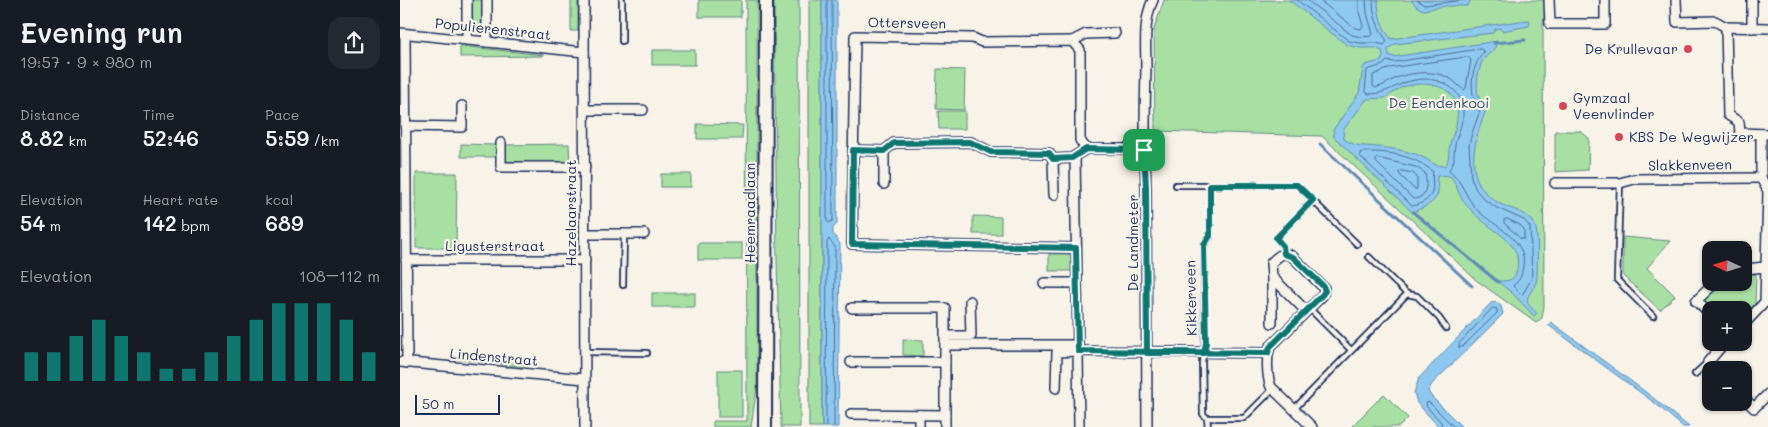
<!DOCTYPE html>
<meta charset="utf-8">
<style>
body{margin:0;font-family:Mali,sans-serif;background:#242831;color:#f1f3f6;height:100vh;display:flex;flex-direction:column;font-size:19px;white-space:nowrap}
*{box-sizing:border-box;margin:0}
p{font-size:16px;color:#9ea1a6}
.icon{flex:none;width:28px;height:28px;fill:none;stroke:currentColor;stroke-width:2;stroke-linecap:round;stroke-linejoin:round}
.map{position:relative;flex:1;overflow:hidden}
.details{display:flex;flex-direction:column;background:#171b24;width:400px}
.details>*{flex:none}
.needle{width:32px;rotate:274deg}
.buttons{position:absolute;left:1302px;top:241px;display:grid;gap:10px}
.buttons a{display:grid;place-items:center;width:50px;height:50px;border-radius:10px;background:#171b24;box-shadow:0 1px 4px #0004;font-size:25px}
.scale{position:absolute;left:15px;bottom:12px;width:85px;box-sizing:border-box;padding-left:5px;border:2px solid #1b2f5e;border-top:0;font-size:14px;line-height:18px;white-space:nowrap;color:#1b2f5e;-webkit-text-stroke:4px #f7f3e8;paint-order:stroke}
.pin{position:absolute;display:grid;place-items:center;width:42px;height:42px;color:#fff;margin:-21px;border-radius:10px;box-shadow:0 2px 8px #0006}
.round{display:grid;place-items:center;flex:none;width:52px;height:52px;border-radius:15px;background:#242831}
.overview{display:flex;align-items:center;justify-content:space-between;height:85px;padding:0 20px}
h1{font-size:28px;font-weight:600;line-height:38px}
.stats{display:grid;grid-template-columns:repeat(3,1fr);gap:8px;height:85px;padding:5px 20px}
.stats div{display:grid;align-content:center}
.stats b{font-size:21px;font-weight:600}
.stats small{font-size:14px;font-weight:400}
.stats p{font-size:14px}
.chart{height:140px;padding:10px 20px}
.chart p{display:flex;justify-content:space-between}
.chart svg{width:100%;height:90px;margin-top:5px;stroke:#0f766e;stroke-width:6}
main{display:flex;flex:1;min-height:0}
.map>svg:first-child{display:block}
.green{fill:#a8e0a3;stroke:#628880}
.water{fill:#8fc8ee;stroke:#618bb4;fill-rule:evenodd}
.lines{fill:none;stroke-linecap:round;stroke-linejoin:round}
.shore{stroke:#496c98;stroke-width:1}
.stream{stroke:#618bb4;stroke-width:3}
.lane-casing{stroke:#1b2f5e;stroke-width:8}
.street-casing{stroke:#1b2f5e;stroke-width:12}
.secondary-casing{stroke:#1b2f5e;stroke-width:16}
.lane{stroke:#f7f3e8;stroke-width:4.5}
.street{stroke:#f7f3e8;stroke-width:9}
.secondary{stroke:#f7f3e8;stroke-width:12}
.route-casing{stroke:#fff;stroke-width:10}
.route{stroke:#0f766e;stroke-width:6}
.poi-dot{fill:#d1495b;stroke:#f7f3e8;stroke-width:2}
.labels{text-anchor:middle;stroke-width:4.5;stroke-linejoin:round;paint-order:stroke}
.street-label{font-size:14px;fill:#1b2f5e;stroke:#f7f3e8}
.poi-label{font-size:14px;fill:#1b2f5e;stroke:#f7f3e8;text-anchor:start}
.park-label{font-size:14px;fill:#37526c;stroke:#f7f3e8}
</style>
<main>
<section class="details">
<div class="overview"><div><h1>Evening run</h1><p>19:57 · 9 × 980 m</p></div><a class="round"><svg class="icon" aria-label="share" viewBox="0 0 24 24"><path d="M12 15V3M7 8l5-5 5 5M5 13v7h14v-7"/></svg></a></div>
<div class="stats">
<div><p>Distance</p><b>8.82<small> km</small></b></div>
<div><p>Time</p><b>52:46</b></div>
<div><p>Pace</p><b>5:59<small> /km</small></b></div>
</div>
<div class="stats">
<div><p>Elevation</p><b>54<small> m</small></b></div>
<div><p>Heart rate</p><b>142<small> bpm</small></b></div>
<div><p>kcal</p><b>689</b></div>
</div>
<div class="chart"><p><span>Elevation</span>108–112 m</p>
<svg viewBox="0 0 160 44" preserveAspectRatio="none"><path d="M5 44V30M15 44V30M25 44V22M35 44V14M45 44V22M55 44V30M65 44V38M75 44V38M85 44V30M95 44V22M105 44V14M115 44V6M125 44V6M135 44V6M145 44V14M155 44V30"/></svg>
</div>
</section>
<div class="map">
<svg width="1368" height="427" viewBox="0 0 1368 427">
<rect width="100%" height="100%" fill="#f7f3e8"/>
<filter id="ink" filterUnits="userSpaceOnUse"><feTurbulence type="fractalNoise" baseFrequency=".02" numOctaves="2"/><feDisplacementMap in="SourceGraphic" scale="10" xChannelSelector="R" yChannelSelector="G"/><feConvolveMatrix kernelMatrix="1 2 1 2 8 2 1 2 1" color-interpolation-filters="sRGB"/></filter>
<g filter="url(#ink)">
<g class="green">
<path d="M68 0H84L83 32 69 30Z"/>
<rect x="171" y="0" width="7" height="31"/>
<rect x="299" y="0" width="42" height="17"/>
<path d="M346 0H357V387L351 427H313V421H347Z"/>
<path d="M374 0H399L400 427H381L377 260Z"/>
<rect x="409" y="0" width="13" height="427"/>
<path d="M764 0H1145L1144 21H1143L1144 306 1142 318 1136 323 1076 280 922 136 756 131 755 128 754 29Z"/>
<path d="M60 46 144 55 143 56 60 57Z"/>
<rect x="252" y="50" width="43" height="15"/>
<path d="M537 69 565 70 564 110 536 109Z"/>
<path d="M538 111H565V129H539Z"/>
<path d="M297 124 343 125 342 139H297Z"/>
<path d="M1155 131H1180L1189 138 1188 170 1155 172Z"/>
<path d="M61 144 97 145V157H61Z"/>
<path d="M169 144 170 165H102V145Z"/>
<path d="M16 173H57L56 248H16Z"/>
<rect x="261" y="174" width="30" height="13"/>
<path d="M573 216 601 217V234H573Z"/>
<path d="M1223 237 1270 241 1247 268 1275 296 1260 310 1223 276Z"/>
<rect x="298" y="243" width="44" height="17"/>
<rect x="649" y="254" width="24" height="17"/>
<path d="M1344 274H1356L1355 304 1344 315V310H1313L1303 301 1323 283 1344 282Z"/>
<rect x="252" y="293" width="43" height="14"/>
<path d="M503 339 523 340V356L503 355Z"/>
<path d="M57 358H128V367L57 359Z"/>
<rect x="318" y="370" width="24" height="47"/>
<path d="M984 394 1008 418 999 427H951Z"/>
</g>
<g class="water">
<path d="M422 0H437V224L433 228V234L440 244 438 427H422Z"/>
<path d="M889 0H978C978 15 982 27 991 39L1128 20 1130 21 1129 26 1102 31 1100 28 1095 29 1093 33 995 44 988 49 989 55 993 57 1097 41C1094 54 1090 51 1083 60 1081 62 1080 68 1079 71 1076 85 1075 99 1087 108 1072 145 1060 187 1107 207 1116 210 1131 215 1135 225 1139 235 1137 267 1137 279 1132 297 1118 297 1137 313L1134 316 1112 293 1097 281C1108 281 1115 281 1117 269 1123 240 1088 230 1072 211 1069 208 1065 204 1062 199 1058 193 1056 184 1052 178 1048 174 1042 176 1037 176 1036 181 1039 188 1038 193 1035 204 1021 209 1012 212L934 137 933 130 959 93 963 68 965 65 981 61 983 56 982 51 976 48H960L947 45ZM1017 84C1045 83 1063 95 1056 125 1055 132 1051 137 1050 144 1048 152 1050 159 1045 166 1031 166 1031 160 1020 156 1008 151 991 148 977 147 963 145 957 148 944 139L943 130 967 99 985 98 1002 87Z"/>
<path d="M1011 0H1070V2L1067 6H1045L1023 10 1016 6Z"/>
<path d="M1096 302 1101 306 1103 314 1032 384 1028 391 1031 396 1062 427H1039L1017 403 1014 393 1019 378 1091 303Z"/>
<path d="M1151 322 1247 393 1289 427H1283L1256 404 1148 325Z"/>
</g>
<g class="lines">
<g class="shore">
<path d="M427 0V221L429 223 433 220 432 0"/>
<path d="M897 0 949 41 960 43H977L984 45 987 41C978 28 973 16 973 0"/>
<path d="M907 0 952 35 961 37 971 36 973 34 967 13 966 0"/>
<path d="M919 0 955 28 961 29 963 26 959 12V0"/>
<path d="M1017 0 1024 5 1065 0"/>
<path d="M1081 49 1084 52C1070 67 1068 95 1080 111L1072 133 1069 145 1071 177 1076 190 1085 200 1097 208 1124 220 1130 227 1132 278 1122 295 1113 286C1115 283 1119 281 1120 278 1122 275 1122 270 1123 266 1128 240 1094 226 1078 211 1066 199 1062 180 1049 170 1050 167 1053 164 1054 160 1054 155 1054 150 1055 145 1057 133 1064 123 1063 111 1062 86 1036 76 1015 80 996 83 987 95 968 94L965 91 967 70 983 65 987 61 994 62Z"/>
<path d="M1068 57 1071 60 1066 88 1064 90C1059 87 1055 81 1049 78 1034 70 1015 72 999 77 990 80 985 86 975 88L973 86V75L990 68Z"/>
<path d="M962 152C986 151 1015 155 1033 172 1031 179 1034 186 1032 192 1030 200 1019 205 1012 206L960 156V153Z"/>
<path d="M977 158 1016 167 1025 173C1027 184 1028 198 1013 199L976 162Z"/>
<path d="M1002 171 1013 173 1017 177V189H1014L1000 175 999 172Z"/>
<path d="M1107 219 1120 225 1124 229V239H1121L1104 223V220Z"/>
<path d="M1093 308 1097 309V313L1062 347 1059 348V344Z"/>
<path d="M426 427 427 242 429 239 435 247 434 427"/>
<path d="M1042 427 1041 422 1026 406 1027 402 1030 403 1054 427"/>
</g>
<g class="stream">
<path d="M1094 43 1125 40"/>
<path d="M920 144 1072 286"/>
<path d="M1013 212 1098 282"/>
</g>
<g class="lane-casing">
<g id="lane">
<path d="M222 41V0"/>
<path d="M1220 183 1217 280 1253 316"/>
<path d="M776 185H897L957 244"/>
<path d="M810 185V237L804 245 805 343 802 362 803 414 807 418H844L873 389"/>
<path d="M884 254 883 246 876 238 913 200"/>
<path d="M969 257 1007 294"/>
<path d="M223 285 224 234"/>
<path d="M909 308 951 350"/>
<path d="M185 352 247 353"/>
<path d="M1295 374 1308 362"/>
<path d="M894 409 1007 294 1017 296 1039 318 1046 328"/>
<path d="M807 418 808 427"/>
</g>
</g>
<g class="street-casing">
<g id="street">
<path d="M184 0 185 427"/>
<path d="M1149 0 1150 24H1205V0"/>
<path d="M1276 0 1277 22 1315 21 1326 27"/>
<path d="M1352 0V28"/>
<path d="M1368 28 1326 27 1328 115 1339 122 1340 133 1368 134"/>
<path d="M0 33 184 52"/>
<path d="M5 34 7 363"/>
<path d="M67 40V0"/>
<path d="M672 41 686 34 715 33"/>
<path d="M87 42V0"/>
<path d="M185 110H243"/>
<path d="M5 126 62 127V106"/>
<path d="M101 143V167H185"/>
<path d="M453 150 484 151V184"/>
<path d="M484 151 494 143 571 142 591 152 649 153 653 159"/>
<path d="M675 156 677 283"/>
<path d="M1155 183H1220L1234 179 1361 178"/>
<path d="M654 195 653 159 672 158 686 149H744"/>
<path d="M185 234H244"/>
<path d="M676 248 452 244 455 36 573 38 582 42 672 41 680 50V140L686 149"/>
<path d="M6 260H185"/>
<path d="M1344 269 1366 267 1368 268"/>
<path d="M872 277V323"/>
<path d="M644 283H677L678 351 657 352 656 388"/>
<path d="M452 308H545V427"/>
<path d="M906 311 872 277 871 263C878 256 883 250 893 257L924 288 923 295 870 347C866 357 867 377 871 387L912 427"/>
<path d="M1311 315 1296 301 1316 282"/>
<path d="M1344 324 1365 302 1368 191 1361 178V134"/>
<path d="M546 336H571L570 301"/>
<path d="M545 345H678"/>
<path d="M0 362 185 379"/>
<path d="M451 362H545"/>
<path d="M1316 370 1308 362 1325 342"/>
<path d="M1344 398 1354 408 1368 394"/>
<path d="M451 414 545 415"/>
<path d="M519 427V415"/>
<path d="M679 427 678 351 868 353"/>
<path d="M747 427 746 187C744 147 745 108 746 68 746 47 743 20 753 0"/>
</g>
</g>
<g class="secondary-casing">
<path id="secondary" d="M365 427 366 0"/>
</g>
<use href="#lane" class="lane"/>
<use href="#street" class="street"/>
<use href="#secondary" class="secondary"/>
</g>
</g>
<g class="lines" filter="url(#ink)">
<g class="route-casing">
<path id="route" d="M744 150 686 149 672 158 653 159 649 153 591 152 570 142 494 143 484 151 453 150 452 244 676 248 678 351 868 353 870 347 922 295 925 291 923 286 893 257 884 254 883 246 876 238 913 200 897 185H810V236L804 245 806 343 804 353H747L746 187 744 150"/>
</g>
<use href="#route" class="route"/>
</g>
<g class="poi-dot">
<circle cx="1288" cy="49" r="5"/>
<circle cx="1163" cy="106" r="5"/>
<circle cx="1219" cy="137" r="5"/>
</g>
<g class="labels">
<g class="street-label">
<text transform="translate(507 23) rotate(1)" y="5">Ottersveen</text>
<text transform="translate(93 29) rotate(6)" y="5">Populierenstraat</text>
<text transform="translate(1290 165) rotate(-1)" y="5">Slakkenveen</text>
<text transform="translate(171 213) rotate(-90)" y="5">Hazelaarstraat</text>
<text transform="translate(350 213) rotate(-90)" y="5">Heemraadlaan</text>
<text transform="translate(733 243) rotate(-90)" y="5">De Landmeter</text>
<text x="95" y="251">Ligusterstraat</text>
<text transform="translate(791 298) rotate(-91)" y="5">Kikkerveen</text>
<text transform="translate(94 357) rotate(5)" y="5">Lindenstraat</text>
</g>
<g class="poi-label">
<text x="1278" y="54" text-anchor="end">De Krullevaar</text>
<text x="1173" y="103">Gymzaal<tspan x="1173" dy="16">Veenvlinder</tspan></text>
<text x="1229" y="142">KBS De Wegwijzer</text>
</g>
<g class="park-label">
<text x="1039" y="108">De Eendenkooi</text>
</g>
</g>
</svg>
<div class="buttons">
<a><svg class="needle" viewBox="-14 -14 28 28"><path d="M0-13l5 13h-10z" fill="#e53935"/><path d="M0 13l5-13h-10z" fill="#9ea1a6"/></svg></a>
<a>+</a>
<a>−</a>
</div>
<div class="scale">50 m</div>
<div class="pin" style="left:744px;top:150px;background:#1e9e55"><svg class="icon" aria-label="arrive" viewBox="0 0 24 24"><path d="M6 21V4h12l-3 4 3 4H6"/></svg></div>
</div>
</main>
